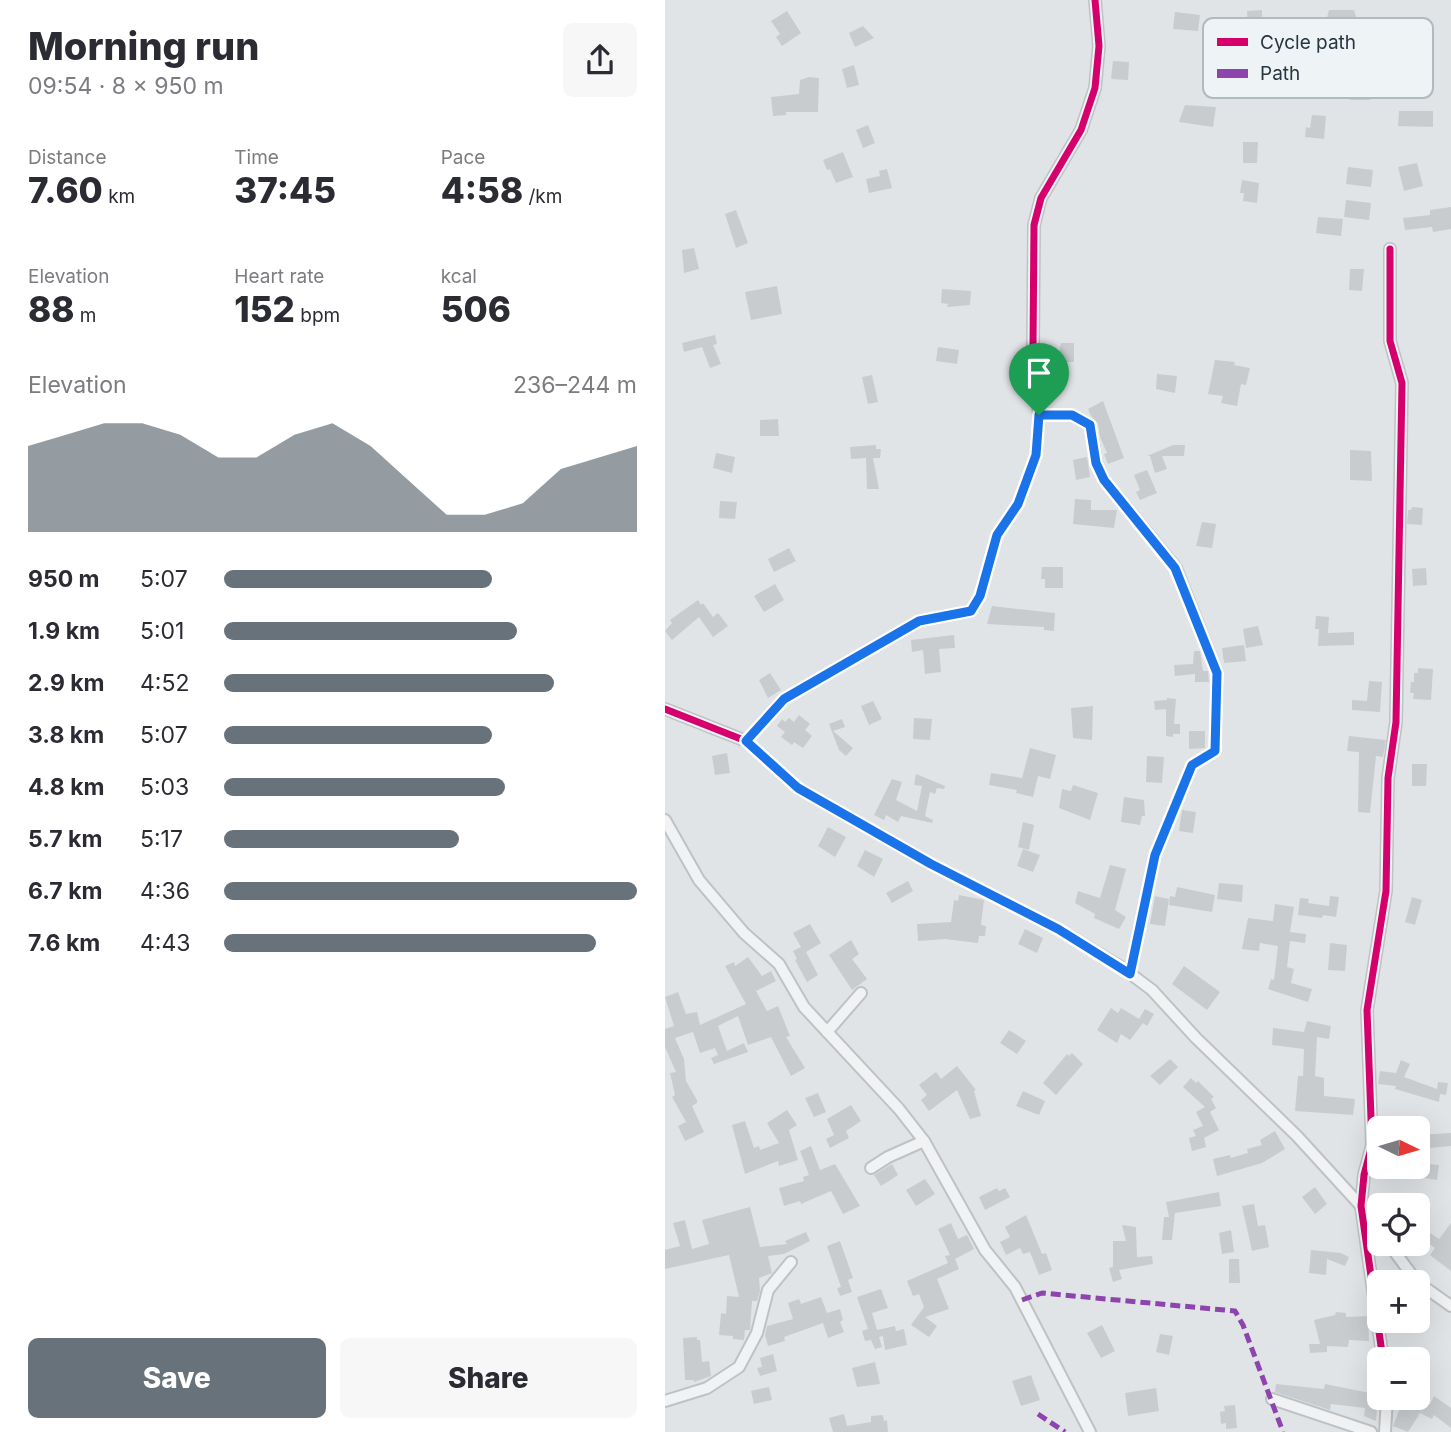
<!DOCTYPE html>
<meta charset="utf-8">
<style>
body{margin:0;font-family:Inter,sans-serif;background:#f7f7f7;color:#2b2b33;height:100vh;display:flex;flex-direction:column;font-size:26px;white-space:nowrap}
*{box-sizing:border-box;margin:0}
p{font-size:23px;color:#7c7c81}
.icon{flex:none;width:38px;height:38px;fill:none;stroke:currentColor;stroke-width:2;stroke-linecap:round;stroke-linejoin:round}
.map{position:relative;flex:1;overflow:hidden}
.panel{display:flex;flex-direction:column;background:#fff;width:665px}
.panel>*{flex:none}
.needle{width:46px;rotate:95deg}
.controls{position:absolute;left:702px;top:1116px;display:grid;gap:14px}
.controls a{display:grid;place-items:center;width:63px;height:63px;border-radius:10px;background:#fff;box-shadow:0 7px 28px #0002;font-size:35px}
.pin{position:absolute;display:grid;place-items:center;width:60px;height:60px;color:#fff;margin:-72px -30px;border-radius:50% 50% 50% 0;rotate:-45deg;box-shadow:0 0 7px #0007}
.pin .icon{rotate:45deg}
.round{display:grid;place-items:center;flex:none;width:74px;height:74px;border-radius:10px;background:#f7f7f7}
.head{display:flex;align-items:center;justify-content:space-between;height:119px;padding:0 28px}
h1{font-size:38px;font-weight:800;line-height:52px}
.stats{display:grid;grid-template-columns:repeat(3,1fr);gap:10px;height:119px;padding:7px 28px}
.stats div{display:grid;align-content:center}
.stats b{font-size:35px;font-weight:800}
.stats small{font-size:19px;font-weight:400}
.stats p{font-size:19px}
.chart{height:196px;padding:14px 28px}
.chart p{display:flex;justify-content:space-between}
.chart svg{width:100%;height:126px;margin-top:7px;fill:#68727a;opacity:.7}
.button{display:flex;gap:14px;margin-top:auto;padding:14px 28px}
.button a{flex:1;height:80px;border-radius:10px;background:#68727a;color:#fff;font-size:28px;font-weight:800;line-height:80px;text-align:center}
.button a+a{background:#f7f7f7;color:#2b2b33}
ul{padding:0 28px;list-style:none;font-size:23px}
li{display:grid;grid-template-columns:112px 84px 1fr;align-items:center;height:52px}
li i{height:18px;border-radius:9px;background:#68727a}
main{display:flex;flex:1;min-height:0}
.map>svg:first-child{display:block}
.building{fill:#c9cccf}
.lines{fill:none;stroke-linecap:round;stroke-linejoin:round}
.minor-casing{stroke:#bfc2c5;stroke-width:14}
.minor{stroke:#f0f2f3;stroke-width:10}
.quiet{stroke:#8e44ad;stroke-width:5;stroke-dasharray:10 5;stroke-linecap:butt}
.cycleway-casing{stroke:#eef3f6;stroke-width:11}
.cycleway{stroke:#d6006c;stroke-width:7}
.route-casing{stroke:#fff;stroke-width:14}
.route{stroke:#1a73e8;stroke-width:9}
.key{fill:#eef3f6;stroke:#b2babf;stroke-width:2}
.key-label{font-size:19px;fill:#273540}
</style>
<main>
<section class="panel">
<div class="head"><div><h1>Morning run</h1><p>09:54 · 8 × 950 m</p></div><a class="round"><svg class="icon" aria-label="share" viewBox="0 0 24 24"><path d="M12 15V3M7 8l5-5 5 5M5 13v7h14v-7"/></svg></a></div>
<div class="stats">
<div><p>Distance</p><b>7.60<small> km</small></b></div>
<div><p>Time</p><b>37:45</b></div>
<div><p>Pace</p><b>4:58<small> /km</small></b></div>
</div>
<div class="stats">
<div><p>Elevation</p><b>88<small> m</small></b></div>
<div><p>Heart rate</p><b>152<small> bpm</small></b></div>
<div><p>kcal</p><b>506</b></div>
</div>
<div class="chart"><p><span>Elevation</span>236–244 m</p>
<svg viewBox="0 0 160 44" preserveAspectRatio="none"><path d="M0 44V14L10 10L20 6L30 6L40 10L50 18L60 18L70 10L80 6L90 14L100 26L110 38L120 38L130 34L140 22L150 18L160 14V44z"/></svg>
</div>
<ul>
<li><b>950 m</b>5:07<i style="width:65%"></i></li>
<li><b>1.9 km</b>5:01<i style="width:71%"></i></li>
<li><b>2.9 km</b>4:52<i style="width:80%"></i></li>
<li><b>3.8 km</b>5:07<i style="width:65%"></i></li>
<li><b>4.8 km</b>5:03<i style="width:68%"></i></li>
<li><b>5.7 km</b>5:17<i style="width:57%"></i></li>
<li><b>6.7 km</b>4:36<i style="width:100%"></i></li>
<li><b>7.6 km</b>4:43<i style="width:90%"></i></li>
</ul>
<div class="button"><a>Save</a><a>Share</a></div>
</section>
<div class="map">
<svg width="786" height="1432" viewBox="0 0 786 1432">
<rect width="100%" height="100%" fill="#e1e4e7"/>
<g class="building">
<path d="M597 10V28L583 29 582 11Z"/>
<path d="M664 10H689L696 33 675 40V30H670L668 40 657 37Z"/>
<path d="M122 11 136 33 117 46 111 37 115 34 106 21Z"/>
<path d="M510 12 535 15 533 31 508 29Z"/>
<path d="M198 26 209 38 190 47 184 33Z"/>
<path d="M706 57 705 100H685V93H675V83H693L690 58Z"/>
<path d="M448 61 464 62 463 80 446 79Z"/>
<path d="M189 65 194 85 182 88 177 69Z"/>
<path d="M144 77 154 78 153 112H121V115L108 116 106 97 134 94 135 80Z"/>
<path d="M520 105 551 107 548 127 514 122Z"/>
<path d="M734 111H768V127L733 126Z"/>
<path d="M647 115 661 116 659 139 640 137 641 127 645 128Z"/>
<path d="M203 125 210 143 198 148 191 130Z"/>
<path d="M578 142H593L592 163H578Z"/>
<path d="M178 152 188 177 171 183 165 169 162 170 158 160Z"/>
<path d="M752 163 758 186 739 191 733 167Z"/>
<path d="M683 167 708 170 706 187 681 184Z"/>
<path d="M222 169 227 188 204 193 201 179 215 176 214 171Z"/>
<path d="M577 180 594 183 592 203 578 201 579 193H575Z"/>
<path d="M681 200 706 203 704 220 679 217Z"/>
<path d="M786 207V229L768 232 767 227 740 230 738 218 765 215V210Z"/>
<path d="M71 210 83 243 71 248 60 214Z"/>
<path d="M653 217 678 219 676 236 651 233Z"/>
<path d="M29 248 34 269 19 273 17 250Z"/>
<path d="M685 269H699L697 291 684 290Z"/>
<path d="M112 286 117 314 86 320 80 292Z"/>
<path d="M277 289 306 291 305 305 282 307 283 304 276 303Z"/>
<path d="M50 335 52 344 48 345 56 364 45 368 37 347 19 352 17 343Z"/>
<path d="M396 343H409V362H392Z"/>
<path d="M273 347 294 350 292 364 271 361Z"/>
<path d="M550 360 570 362 569 365 585 368 581 385 576 384 572 406 556 403 558 396 543 394Z"/>
<path d="M492 374 512 376 510 393 491 389Z"/>
<path d="M207 375 213 402 203 404 197 377Z"/>
<path d="M438 401 459 458 443 464 439 454 442 453 435 437 433 423 426 416 423 409Z"/>
<path d="M113 419 114 436H95V420Z"/>
<path d="M211 445V449H216L215 458H208L214 489H202L201 458 186 459 185 447Z"/>
<path d="M508 445H520L519 456H497L502 469 490 473 485 456H482Z"/>
<path d="M685 450 706 451 707 481 685 480Z"/>
<path d="M51 453 70 457 67 473 48 468Z"/>
<path d="M422 457 425 477 411 480 408 460Z"/>
<path d="M482 470 492 493 475 500 471 492 475 490 469 475Z"/>
<path d="M410 499 426 500V510H452L449 528 408 524Z"/>
<path d="M55 501 72 502 70 519 54 518Z"/>
<path d="M747 507 758 508 757 525 742 524 743 510H746Z"/>
<path d="M537 522 551 524 547 548 531 546Z"/>
<path d="M124 548 131 561 109 572 103 559Z"/>
<path d="M377 567H398V588H380V579H376Z"/>
<path d="M761 568 762 585 748 586 747 569Z"/>
<path d="M110 584 119 600 99 612 89 596Z"/>
<path d="M33 600 36 605 38 603 48 617 53 613 63 626 48 637 34 617 7 640 0 631 7 623 5 620Z"/>
<path d="M327 606 390 613 389 631 379 630V627L322 624Z"/>
<path d="M651 616 664 617 663 633 689 632V645L653 646 654 629H650Z"/>
<path d="M593 626 598 645 581 648 578 629Z"/>
<path d="M289 635 290 648 274 649 276 672 260 674 258 650 247 652 246 640Z"/>
<path d="M579 645 581 661 559 663 557 648Z"/>
<path d="M529 651H535L538 671H543L544 682H530V674L510 676 509 665 528 664Z"/>
<path d="M753 668 768 669 766 700 748 699 749 693H745L746 682H749V673H753Z"/>
<path d="M105 673 116 690 103 698 94 680Z"/>
<path d="M704 681 717 682 715 712 687 710V700L702 701Z"/>
<path d="M502 698 511 699 509 724H515V734H508V737L501 736V709L490 710 489 701 502 700Z"/>
<path d="M208 701 217 719 204 725 196 706Z"/>
<path d="M428 706 427 740 408 738 406 708Z"/>
<path d="M134 715 145 724 140 730 147 736 138 748 129 742 127 745 116 737 120 732 112 726 117 719 120 722 124 718 129 722Z"/>
<path d="M249 718 267 719 265 740 248 739Z"/>
<path d="M177 719 180 727 168 731 188 748 181 756 174 750 164 724Z"/>
<path d="M524 731H540V748L524 749Z"/>
<path d="M684 736 721 740 718 757 711 756 705 813 693 812 694 752 682 751Z"/>
<path d="M365 748 391 755 385 779 373 776 368 797 351 793 352 790 324 785 326 773 357 778Z"/>
<path d="M62 753 65 773 50 775 47 756Z"/>
<path d="M482 756 499 757 497 783 481 782Z"/>
<path d="M747 764H762L761 786H747Z"/>
<path d="M251 774 280 786 279 789 272 788 270 794 265 792 260 816 268 820 267 823 236 816 233 822 221 815 219 820 209 815 227 779 237 782 231 800 252 811 257 786 249 785Z"/>
<path d="M408 785 433 793 425 820 394 808 397 789 406 791Z"/>
<path d="M459 797 479 800 480 816H477L475 825 456 822Z"/>
<path d="M517 810 531 812 528 833 514 831Z"/>
<path d="M358 822 369 825 364 850 353 847Z"/>
<path d="M163 827 181 837 170 857 153 846Z"/>
<path d="M358 849 375 855 368 872 352 866Z"/>
<path d="M200 850 218 859 209 877 192 866Z"/>
<path d="M445 865 461 869 450 910 461 917 454 929 429 918 430 914 410 903 413 891 435 898Z"/>
<path d="M243 881 248 891 227 903 221 893Z"/>
<path d="M554 883 578 885 577 902 552 899Z"/>
<path d="M512 887 550 895 547 912 504 905 505 896 510 897Z"/>
<path d="M294 895 319 900 316 925 321 926 320 936H314L313 943 280 939 253 941 252 924 286 922 289 900 293 901Z"/>
<path d="M490 896 504 899 500 926 485 924Z"/>
<path d="M665 896 674 897 671 917 658 915 657 918 633 915 635 898 644 899 643 903 664 906Z"/>
<path d="M747 897 757 900 750 925 740 922Z"/>
<path d="M610 904 629 907 625 932 641 934 640 943 625 941 622 967 629 969 626 983 647 989 643 1002 603 989 606 979 609 980 613 946 595 943 594 951 577 949 583 918 608 921Z"/>
<path d="M145 924 156 943 141 952 153 975 142 982 130 960 132 959 128 951 136 947 128 933Z"/>
<path d="M360 929 378 938 372 953 353 944Z"/>
<path d="M186 940 194 954 187 959 202 979 187 990 164 955Z"/>
<path d="M665 943 682 945 680 971 663 970Z"/>
<path d="M83 957 97 976 106 971 111 981 91 991 102 1011 113 1006 125 1036 121 1037 140 1068 126 1076 106 1037 83 1045 73 1016 53 1026 62 1051 79 1043 83 1052 49 1064 46 1058 53 1055 50 1048 35 1053 28 1032 10 1038 19 1059 21 1081 32 1100V1103L27 1106 39 1132 20 1141 13 1126 21 1122 7 1097 10 1095 5 1073 11 1072 0 1047V1029L9 1026 0 997 13 992 21 1014 32 1012 35 1025 81 1004 60 966 69 962 70 966Z"/>
<path d="M519 966 555 992 542 1010 507 984Z"/>
<path d="M446 1008 453 1013 456 1008 474 1019 480 1009 489 1014 482 1026 478 1023 465 1040 456 1034 452 1043 432 1030Z"/>
<path d="M642 1021 666 1026 664 1039 652 1037 650 1076 659 1078V1096L690 1099 688 1115 630 1111 633 1076H638L639 1049 607 1045 608 1028 639 1032Z"/>
<path d="M344 1030 361 1041 352 1054 335 1043Z"/>
<path d="M407 1053 418 1064 391 1095 378 1083 402 1054 404 1056Z"/>
<path d="M505 1059 513 1067 495 1085 485 1076Z"/>
<path d="M736 1060 745 1064 739 1077 772 1089 773 1082 783 1083 781 1095 775 1094 774 1102 730 1089 731 1086 713 1084 715 1071 731 1073Z"/>
<path d="M292 1066 311 1090 309 1091 316 1116 305 1119 292 1090 264 1111 256 1100 262 1095 254 1085 271 1072 276 1079Z"/>
<path d="M526 1078 531 1083 533 1081 549 1097 546 1099 551 1108 545 1112 554 1130 539 1138 541 1147 527 1151 524 1138 531 1136 528 1130 538 1126 531 1112 540 1107 518 1087Z"/>
<path d="M358 1091 380 1101 374 1115 351 1106Z"/>
<path d="M153 1093 161 1112 149 1117 140 1098Z"/>
<path d="M186 1105 196 1121 181 1131 184 1138 165 1148 161 1139 169 1135 162 1119Z"/>
<path d="M122 1110 132 1125 124 1130 133 1160 114 1166 113 1161 80 1174 67 1125 80 1121 89 1148 94 1146 95 1150 114 1143 102 1123Z"/>
<path d="M610 1131 620 1149 597 1163 552 1176 548 1159 565 1155 566 1158 583 1153 582 1149 597 1145 595 1140Z"/>
<path d="M786 1133V1146L752 1149V1135Z"/>
<path d="M146 1146 155 1170 170 1164 195 1206 178 1214 166 1191 136 1204 135 1201 119 1206 114 1188 139 1181 138 1177 144 1175 135 1151Z"/>
<path d="M752 1163 774 1165 772 1180 742 1175 744 1167H752Z"/>
<path d="M227 1164 233 1175 216 1186 209 1175Z"/>
<path d="M260 1179 270 1194 251 1206 241 1190Z"/>
<path d="M650 1187 662 1204 650 1214 637 1197Z"/>
<path d="M332 1188 334 1191 340 1188 345 1197 320 1210 314 1197Z"/>
<path d="M554 1192 556 1206 510 1213 507 1240H497L499 1217H504L501 1202Z"/>
<path d="M589 1204 593 1226 600 1225 604 1247 587 1251 577 1206Z"/>
<path d="M85 1207 95 1247 122 1244 120 1241 141 1232 145 1241 119 1254 103 1256 107 1273 94 1278 95 1291 92 1301H87L85 1330H80L79 1340 68 1339V1336L54 1335 56 1313 61 1314 62 1296 74 1297 64 1255 0 1269V1250L15 1246 8 1223 20 1220 27 1249 44 1244 37 1220Z"/>
<path d="M361 1215 377 1254 381 1253 387 1270 374 1275 365 1252 358 1254 355 1248 341 1255 335 1242 345 1237 340 1227Z"/>
<path d="M286 1223 293 1239 302 1235 309 1249 290 1259 294 1269 272 1279 284 1309 260 1317 272 1326 264 1337 246 1325 259 1307 254 1294 248 1296 242 1281 283 1263 280 1256 285 1255 273 1229Z"/>
<path d="M786 1223V1271L765 1255 770 1248 753 1236 759 1229 774 1239Z"/>
<path d="M457 1225 471 1227 472 1257 487 1256 488 1264 454 1270 457 1279 448 1282 444 1268 448 1267V1241H461Z"/>
<path d="M566 1230 569 1252 557 1254 554 1233Z"/>
<path d="M175 1241 188 1278 183 1280 187 1292 175 1296 172 1288 176 1287 162 1246Z"/>
<path d="M646 1250 676 1253 684 1257 680 1266 662 1259 661 1275 644 1273Z"/>
<path d="M564 1259H574L575 1283H564Z"/>
<path d="M216 1289 223 1308 207 1313 212 1330 230 1326 231 1331 239 1329 242 1345 220 1350 218 1336 214 1337 217 1347 210 1349 206 1340 200 1341 197 1331 203 1329 192 1297Z"/>
<path d="M156 1297 162 1313 175 1309 178 1320 175 1322 179 1332 163 1338 158 1323 119 1337 120 1341 103 1346 100 1335 102 1326 128 1319 123 1303 134 1299 136 1304Z"/>
<path d="M671 1312 681 1313V1317L703 1316 704 1341 684 1340 683 1347 662 1346V1352L645 1353 644 1344H655L649 1320 670 1315Z"/>
<path d="M437 1325 450 1351 436 1358 422 1333Z"/>
<path d="M495 1334 508 1336 504 1355 491 1352Z"/>
<path d="M32 1337V1340H35L37 1362 44 1361 46 1376 29 1382V1380H20L18 1338Z"/>
<path d="M108 1354 112 1371 95 1376 92 1368 97 1367 95 1358Z"/>
<path d="M210 1362 215 1384 192 1387 187 1368Z"/>
<path d="M366 1375 375 1400 356 1406 347 1381Z"/>
<path d="M611 1384 659 1389 660 1384 705 1393 704 1396 713 1397 711 1421 699 1416 700 1408 666 1404 665 1410 610 1392Z"/>
<path d="M104 1387 107 1400 89 1404 86 1391Z"/>
<path d="M491 1388 494 1411 463 1416 460 1393Z"/>
<path d="M769 1396 786 1408V1428L769 1415 767 1419 755 1413 743 1432 728 1426 738 1401 753 1398 765 1404Z"/>
<path d="M570 1405 572 1428 561 1429V1423L556 1424 555 1412 560 1411 559 1406Z"/>
<path d="M179 1414 182 1426 206 1422V1416L218 1415 219 1421 222 1420 223 1432H168L164 1418Z"/>
</g>
<g class="lines">
<g class="minor-casing">
<g id="minor">
<path d="M374 415H407L425 425 431 462 439 480 511 568 552 673 550 751 527 765 490 855 465 974"/>
<path d="M0 709 81 741 119 699 254 621 306 611 315 596 332 535 353 504 371 455 374 415 368 346 369 225 376 198 416 130 430 88 434 46 430 0"/>
<path d="M81 741 133 788 266 864 393 929 459 969 487 990 531 1038 632 1136 696 1206 714 1230"/>
<path d="M0 820 34 880 79 933 114 964 139 1007 234 1109 259 1141 320 1250 350 1287 425 1432"/>
<path d="M162 1032 196 993"/>
<path d="M206 1168 223 1157 259 1141"/>
<path d="M724 1244 752 1282 786 1306"/>
<path d="M718 1360 696 1206 699 1175 707 1145 702 1010 721 891 723 778 731 722 737 383 725 341V249"/>
<path d="M607 1399 706 1432"/>
<path d="M0 1401 42 1388 74 1367 92 1333 103 1290 126 1262"/>
<path d="M720 1432 722 1398"/>
</g>
</g>
<use href="#minor" class="minor"/>
<g class="quiet">
<path d="M357 1300 377 1293 570 1311 578 1325 618 1432"/>
<path d="M373 1414 400 1432"/>
</g>
<g class="cycleway-casing">
<g id="cycleway">
<path d="M0 709 81 741 119 699 254 621 306 611 315 596 332 535 353 504 371 455 374 415 368 346 369 225 376 198 416 130 430 88 434 46 430 0"/>
<path d="M718 1360 696 1206 699 1175 707 1145 702 1010 721 891 723 778 731 722 737 383 725 341V249"/>
</g>
</g>
<use href="#cycleway" class="cycleway"/>
</g>
<g class="lines">
<g class="route-casing">
<path id="route" d="M374 415H407L425 425 431 463 439 480 510 568 552 673 550 751 527 765 490 855 465 974 393 929 266 864 133 788 81 741 119 699 254 621 306 611 315 596 332 535 353 504 371 455Z"/>
</g>
<use href="#route" class="route"/>
</g>
<rect x="538" y="18" width="230" height="80" rx="10" class="key"/>
<rect x="552" y="38" width="31" height="8" fill="#d6006c"/>
<rect x="552" y="69" width="31" height="9" fill="#8e44ad"/>
<g class="key-label">
<text x="595" y="49">Cycle path</text>
<text x="595" y="80">Path</text>
</g>
</svg>
<div class="controls">
<a><svg class="needle" viewBox="-14 -14 28 28"><path d="M0-13l5 13h-10z" fill="#e53935"/><path d="M0 13l5-13h-10z" fill="#7c7c81"/></svg></a>
<a><svg class="icon" aria-label="locate" viewBox="0 0 24 24"><circle cx="12" cy="12" r="6"/><path d="M12 2v4M12 18v4M2 12h4M18 12h4"/></svg></a>
<a>+</a>
<a>−</a>
</div>
<div class="pin" style="left:374px;top:415px;background:#1e9e55"><svg class="icon" aria-label="arrive" viewBox="0 0 24 24"><path d="M6 21V4h12l-3 4 3 4H6"/></svg></div>
</div>
</main>
